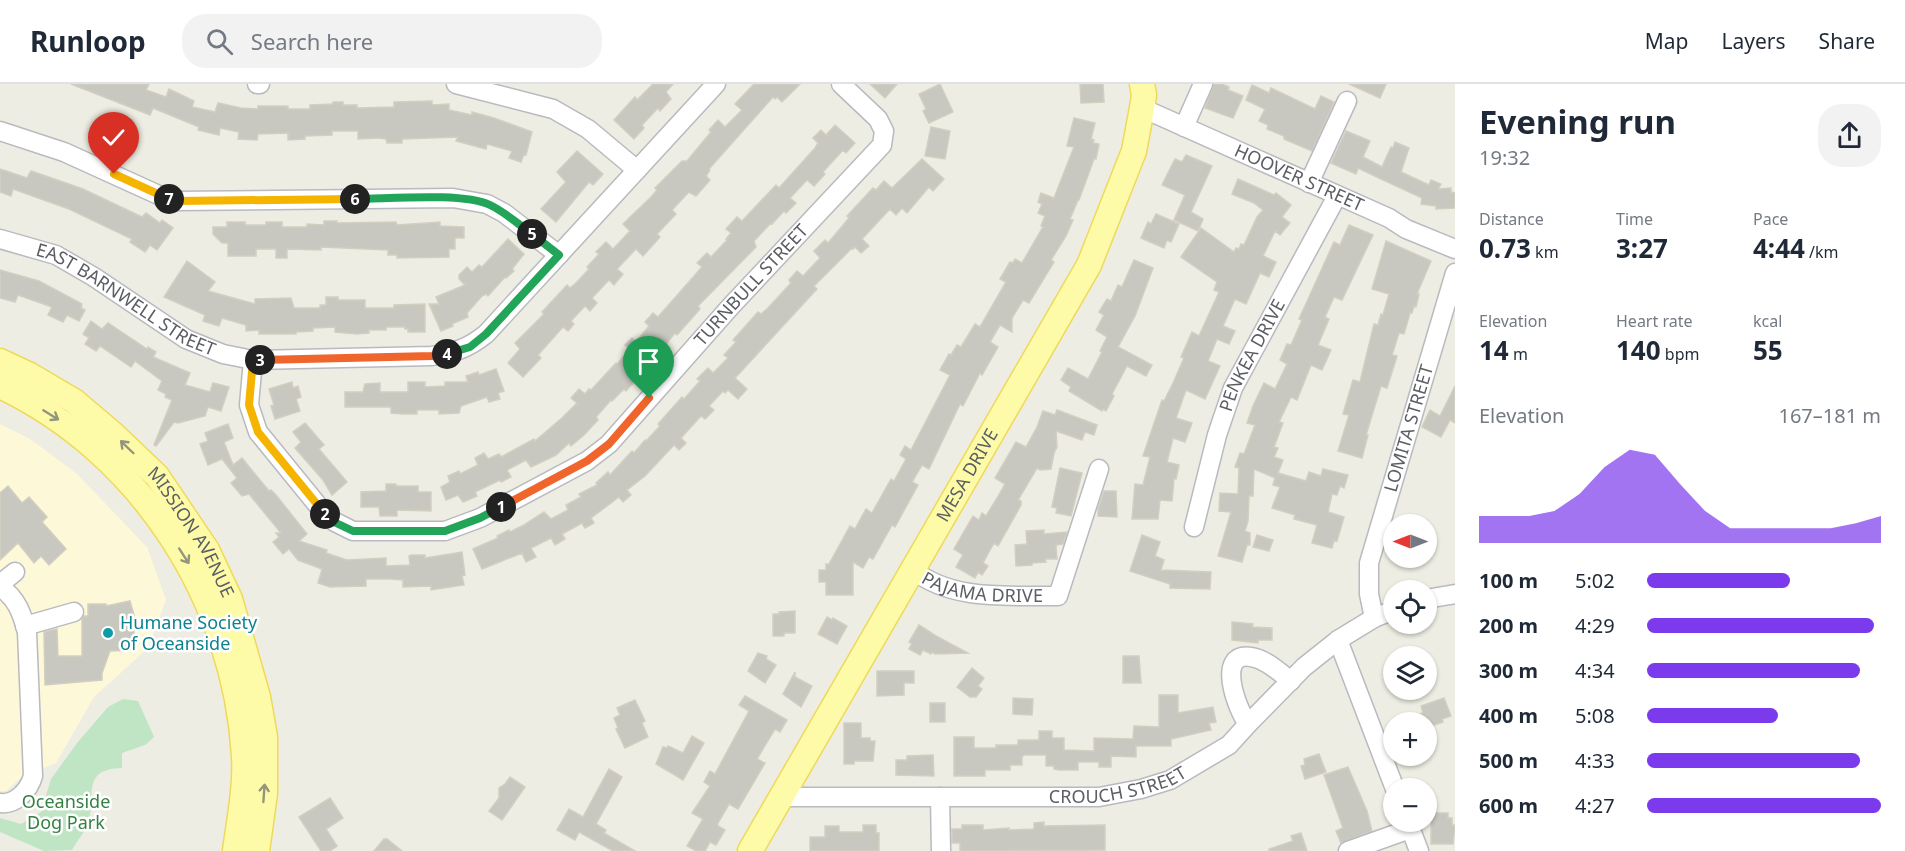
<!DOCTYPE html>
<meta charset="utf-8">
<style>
body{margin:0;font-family:"Noto Sans",sans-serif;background:#f2f2f3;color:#1f2937;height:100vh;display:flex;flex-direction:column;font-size:22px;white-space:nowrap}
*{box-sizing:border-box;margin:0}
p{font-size:20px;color:#747a83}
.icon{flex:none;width:33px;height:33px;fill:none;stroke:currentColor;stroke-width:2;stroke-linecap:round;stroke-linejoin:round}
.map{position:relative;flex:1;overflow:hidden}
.details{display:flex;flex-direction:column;background:#fff;width:450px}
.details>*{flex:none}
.needle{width:39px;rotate:270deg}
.fabs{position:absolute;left:1383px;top:430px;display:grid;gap:12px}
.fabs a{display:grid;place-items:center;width:54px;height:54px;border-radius:50%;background:#fff;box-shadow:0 2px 4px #0004;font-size:30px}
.pin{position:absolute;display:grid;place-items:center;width:51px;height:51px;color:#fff;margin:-62px -26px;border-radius:50% 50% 50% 0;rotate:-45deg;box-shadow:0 0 6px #0007}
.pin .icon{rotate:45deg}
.km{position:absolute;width:30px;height:30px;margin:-15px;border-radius:50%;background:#222;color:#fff;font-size:16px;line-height:30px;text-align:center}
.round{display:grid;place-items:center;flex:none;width:63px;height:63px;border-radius:24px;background:#f2f2f3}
.head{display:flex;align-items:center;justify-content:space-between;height:102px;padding:0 24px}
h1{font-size:33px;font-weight:700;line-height:45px}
.metrics{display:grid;grid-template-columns:repeat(3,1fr);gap:9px;height:102px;padding:6px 24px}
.metrics div{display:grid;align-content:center}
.metrics b{font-size:26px;font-weight:700}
.metrics small{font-size:16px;font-weight:400}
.metrics p{font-size:16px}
.chart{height:168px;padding:12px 24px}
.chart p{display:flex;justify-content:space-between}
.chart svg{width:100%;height:108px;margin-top:6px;fill:#7c3aed;opacity:.7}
ul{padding:0 24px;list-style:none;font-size:20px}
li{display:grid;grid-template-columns:96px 72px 1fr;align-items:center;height:45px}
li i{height:15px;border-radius:8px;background:#7c3aed}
header{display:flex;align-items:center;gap:36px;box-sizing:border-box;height:84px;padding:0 30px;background:#fff;border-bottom:2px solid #e0e1e3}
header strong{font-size:28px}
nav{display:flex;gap:33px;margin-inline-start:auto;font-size:21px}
.search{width:420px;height:54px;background:#f2f2f3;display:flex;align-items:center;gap:15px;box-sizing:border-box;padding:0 21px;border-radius:24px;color:#747a83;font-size:22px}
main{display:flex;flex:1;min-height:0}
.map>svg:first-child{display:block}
.commercial{fill:#fdf9d8}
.green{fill:#bfe5c4}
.building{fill:#c8c7c0;stroke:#d2cfc1;stroke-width:1.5}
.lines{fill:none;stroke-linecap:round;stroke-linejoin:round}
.minor-casing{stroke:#b8babf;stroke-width:21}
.major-casing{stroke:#efd95a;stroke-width:27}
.minor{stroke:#fff;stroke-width:18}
.major{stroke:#fefba8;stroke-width:24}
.oneway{stroke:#94957b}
.split-1-casing{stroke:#fff;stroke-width:12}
.split-2-casing{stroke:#fff;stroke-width:12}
.split-3-casing{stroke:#fff;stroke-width:12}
.split-4-casing{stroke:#fff;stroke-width:12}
.split-5-casing{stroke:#fff;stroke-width:12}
.split-6-casing{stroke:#fff;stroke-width:12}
.split-7-casing{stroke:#fff;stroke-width:12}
.split-8-casing{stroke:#fff;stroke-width:12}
.split-1{stroke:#f0652b;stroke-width:8}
.split-2{stroke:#22a559;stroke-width:8}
.split-3{stroke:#f5b400;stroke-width:8}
.split-4{stroke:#f0652b;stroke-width:8}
.split-5{stroke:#22a559;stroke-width:8}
.split-6{stroke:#22a559;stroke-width:8}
.split-7{stroke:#f5b400;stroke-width:8}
.split-8{stroke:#f5b400;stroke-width:8}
.culture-dot{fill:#0f9aa8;stroke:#fff;stroke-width:2}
.labels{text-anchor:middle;stroke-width:5;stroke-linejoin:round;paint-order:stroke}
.street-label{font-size:18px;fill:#5b5e63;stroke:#fff}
.culture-label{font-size:18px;fill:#0d838f;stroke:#fff;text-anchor:start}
.park-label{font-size:18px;fill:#358142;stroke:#fff}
</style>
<header>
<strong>Runloop</strong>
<div class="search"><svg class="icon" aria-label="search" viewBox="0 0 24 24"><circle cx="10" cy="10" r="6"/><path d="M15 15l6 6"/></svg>Search here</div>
<nav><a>Map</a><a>Layers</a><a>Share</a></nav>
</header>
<main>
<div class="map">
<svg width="1455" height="767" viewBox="0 0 1455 767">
<rect width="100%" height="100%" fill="#eeede3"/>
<path class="commercial" d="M0 340 30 355 76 389 147 463 166 516 148 564 94 613 56 679 22 693 6 707H0Z"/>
<path class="green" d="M123 615 138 617 154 653 145 661 122 669V684C84 685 94 707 90 734 88 744 77 757 72 766L44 767 0 748V734L21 740 41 728 51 695 77 659 108 623Z"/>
<g class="building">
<path d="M71 0H149L146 6 166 13 169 5 194 17 192 23 215 28 218 19 241 24 258 25V22H288V25H310V21L333 20V18H343V21H357V24L394 23V18L432 17V21L449 20V26L472 31V28L494 34 532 48 526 71 524 70 521 78 509 74 512 67 487 60 486 65 456 57 458 53 402 55V59H387L386 55 379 54 358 55V47H332V51L305 52V55L288 56V49L258 50 257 56 238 55 239 48 220 44 219 51 198 46 199 43 153 24 150 31Z"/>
<path d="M653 0H673L666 8 671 15 660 27 658 24 642 41 644 44 634 55 614 36 635 13 637 16Z"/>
<path d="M754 0H800L782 18 777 13 775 15 773 13 709 85 710 86 706 92 710 96 696 112 689 108 672 126 676 130 657 150 660 153 643 172 636 165 617 185 623 190 614 201 609 196 592 214 597 219 590 227 585 222 571 237 574 240 568 247 563 243 538 271 541 274 523 293 508 279 520 265 515 259 544 230 542 228 567 201 570 204 576 199 589 185 587 183 599 170 596 168 606 158 613 165 630 147 623 140 651 113 657 106 655 104 682 77H687L711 48 709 46 718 36 725 43 742 26 735 20Z"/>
<path d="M870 0H897L885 14Z"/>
<path d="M940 0 953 28 929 39 923 27 926 25 919 10Z"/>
<path d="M1080 0H1103L1104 18 1081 19Z"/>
<path d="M1214 0H1222L1229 3 1228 6 1243 12 1233 34 1205 24Z"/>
<path d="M1349 0H1386L1380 14Z"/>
<path d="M1252 1 1269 9 1271 4 1315 25 1321 12 1334 18 1312 67 1284 55V52L1267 45 1268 41 1259 37 1265 25 1246 16Z"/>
<path d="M1074 34 1095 39 1091 55 1094 56 1093 59 1099 60 1096 75H1094L1079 116H1078L1070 135 1073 136 1066 152 1051 176 1054 178 1029 219 1023 216 1012 234V248L1000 241 990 258 998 263 982 291 980 289 963 322 960 320 929 385 922 381 912 398 918 401 895 443 892 441 873 475 869 473 863 484 853 478V511H826V498H819V486H826V480H829L850 442 855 445 866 425 872 429 891 395 894 397 906 375 900 371 905 362 911 366 950 291 940 286 949 270 951 271 957 261 961 263 975 240 980 243 1006 198 1000 195 1010 178 1013 179 1015 175 1022 179 1043 143 1041 142 1045 132 1038 129 1042 120 1038 118 1041 109 1054 114 1074 63 1067 62Z"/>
<path d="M835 41 855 59 846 69 843 66 823 88 825 90 814 102 807 96 790 114 796 119 786 129 784 127 772 140 771 139 754 157 756 163 698 222 700 225 677 251 675 249 649 281 642 275 628 290 635 297 626 307 624 305 612 317 611 316 596 333 598 336 584 351 571 362 569 359 556 371 531 383 526 376 507 386 511 393 501 398 500 396 475 408 477 412 463 418 458 411 446 416 441 403 450 398 448 392 459 387 460 390 478 381 475 374 484 369 488 375 499 370 501 373 534 355 535 357 563 333 577 319 571 314 579 305 585 310 589 305 591 306 616 279 617 280 630 265 625 261 632 254 636 258 649 242 645 238 653 229 658 233 702 183 697 179 707 169 711 173 727 156 726 155 731 149 726 145 737 133 742 137 776 101 779 104 815 64 818 59 813 54 821 46 826 51Z"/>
<path d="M931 43 950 47 945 75 925 72Z"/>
<path d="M1346 47 1370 57 1363 73 1382 83 1391 63 1393 64 1395 58 1409 64 1401 88 1429 101 1431 96 1441 100 1438 105 1451 104V108L1455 109V124L1436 125V122L1421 120 1422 114 1379 94 1358 84 1356 90 1331 79Z"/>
<path d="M577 67 603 90 593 101 589 98 556 138 541 125 566 98 557 88Z"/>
<path d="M1186 71 1212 82 1191 128 1203 135 1198 147 1174 136 1185 111 1162 101 1175 75 1182 78Z"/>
<path d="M922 75 944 95 933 107 929 103 907 129 902 124 896 131 890 125 862 155 869 162 861 169 855 163 853 165 852 164 814 202 817 205 735 294 747 305 738 315 728 306 725 309 723 307 709 322 714 326 705 335 701 332 681 354 686 359 679 366 674 361 645 392 627 406 631 411 623 418 619 413 591 434 594 439 585 444 582 439 562 450 565 455 555 461 551 454 531 464 536 473 526 478 522 469 482 485 473 465 498 454 497 452 509 446 510 448 524 441 544 428 551 435 568 426 566 421 581 413 579 410 597 401 596 399 608 388 610 391 632 367 634 369 645 356 646 357 660 342 658 340 682 313 684 315 700 297 697 295 708 284 713 289 728 274 724 271 736 258 733 256 758 228 761 230 767 225 791 199 789 196 797 187 803 192 820 174 814 167 825 156 828 159 849 134 847 132 873 104 876 106 884 97 892 104Z"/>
<path d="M0 85 27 94 31 87 83 105 142 133 146 129 160 139 162 136 173 144 157 166 150 161 145 168 130 158 132 155 69 125 13 105 11 112 0 108Z"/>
<path d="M1238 95 1274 111 1276 109 1291 121 1282 133 1290 139 1280 151 1275 147 1263 172 1276 178 1269 193 1260 189 1246 220 1235 215 1223 242 1235 247 1229 260 1217 255 1208 277 1220 282 1205 315 1186 306 1176 334 1192 339 1185 358 1173 354 1167 378 1179 381 1176 395H1174L1172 417 1160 416 1158 435H1132L1135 400 1143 401 1150 373 1143 372 1162 316 1164 317 1173 299 1184 274 1181 273 1192 248 1199 252 1219 208 1214 206 1217 198 1181 173 1201 144 1234 168 1236 164 1239 165 1241 160 1244 161 1257 133 1263 126 1254 119 1232 110Z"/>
<path d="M1156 130 1179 140 1171 158 1167 156 1164 164 1141 154 1148 138 1151 140Z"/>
<path d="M324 137H337V139L396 138 397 141 440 138V142L464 143V154H455V165H449V173L397 174V171H388V166L321 163V166L287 165V174H276V165H256V172H228V159H222L213 150V143H227V138H245V141H266V138H282V143H307V140L324 141Z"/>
<path d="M1349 141 1373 151 1342 216 1334 213 1325 233 1329 235 1318 261 1331 266 1322 286 1311 281 1297 316 1291 313 1279 338 1283 339 1274 363 1278 364 1274 373 1283 376 1278 389 1306 397 1309 388 1321 392 1323 385 1348 391 1344 404 1340 402 1337 411 1332 410 1328 428 1344 433 1337 457 1334 456 1332 464 1312 459 1317 441 1294 435 1295 431 1272 424 1280 403 1273 401 1275 394 1254 385 1253 412H1249L1248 437 1245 447 1250 449V461H1247L1242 478 1218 472 1231 428 1219 427 1220 409 1238 410 1239 384 1235 383 1240 369 1244 370 1255 341 1247 339 1253 322 1264 299 1275 305 1287 280 1280 276 1287 260 1291 261 1302 236 1299 235 1334 158 1340 161Z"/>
<path d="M508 155 524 170 512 185 514 187 506 194 505 193 488 212 486 210 482 212 467 229 468 233 452 240 453 242 441 247 429 220H439L436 213 465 201 459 195V191L467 183 472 188 479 181 482 183Z"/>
<path d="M1386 157 1431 177 1417 210H1419L1416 223 1414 222 1412 229H1410L1404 250 1399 249 1392 271 1397 272 1387 304 1381 302 1366 351H1368L1362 374 1338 367 1349 331 1343 330 1353 296 1360 298 1374 240 1378 241 1381 230 1383 231 1389 210 1372 205Z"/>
<path d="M1134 176 1153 184 1135 232 1118 263 1152 281 1146 292 1127 282 1112 310 1114 312 1106 327 1103 325 1102 327 1069 307 1071 303 1061 296 1068 284 1088 295 1102 268 1100 267 1107 253 1096 246 1104 231 1099 228 1107 215 1111 217 1118 201 1122 203Z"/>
<path d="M187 177 215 198 208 207 255 220V215L291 214 294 224H320V221H326V213H338V216H365V224H394V221L425 220V248H408V245H405V243H386V246H369V249L357 250 335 248V243L313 244V247L296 248V250H259V246L246 247V241L222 234 219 242 203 237 205 231 164 213Z"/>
<path d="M0 186 39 197 82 220 81 224 85 226 79 237 67 231 63 238 48 231 52 223 18 211 15 218 0 214Z"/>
<path d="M91 237 102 245 108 239 147 265 148 263 156 268 153 273 190 289 185 301 210 308 213 299 229 303 221 327 208 323 205 332 178 339 174 338 156 362 154 361 172 316 165 313 166 310 158 306 162 297 135 277 131 283 100 262 96 267 85 260 89 254 83 250Z"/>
<path d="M496 285 504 307 498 309 500 315 489 318 487 313 461 322 459 329 439 330V326H417V330H402L391 329V323H345V308H363L365 300 380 299V308H408V298H425V303L445 302V298H468L466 292 478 288 479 291Z"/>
<path d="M292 298 293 304 298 302 301 313 296 315 300 327 275 335 271 322 274 321 269 305Z"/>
<path d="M1455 302V339L1450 336 1441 353 1422 343 1430 326 1440 332Z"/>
<path d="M1057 326 1097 341 1094 351 1085 348 1082 356 1056 347 1057 363 1054 369 1051 385 1040 386 1037 384 1018 416 1021 417V421L998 462 994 459 983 479 988 482 982 491 978 488 975 494 956 483 963 471 954 465 973 432 979 436 982 429 986 432 997 414 1005 400 995 394 1016 358 1026 363 1037 343 1043 327 1055 331Z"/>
<path d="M305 339 324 361 319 365 347 398 332 411 323 396 295 364 301 358 293 348Z"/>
<path d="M228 340 233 354 224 358 233 381 242 374 269 407 271 406 276 411 307 450 299 457 327 466 326 469 347 476 386 474V482L410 481 409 472 411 471H425V474L462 468 465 491 462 492 464 501 431 506V502L403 503V496L390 495H366V502L330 503 318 499 322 485 298 476 289 465 283 470 273 458 279 453 276 449H281L249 410 242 412 231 399 237 394 222 375 208 381 200 360 208 357 205 349Z"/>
<path d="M1060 384 1082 389 1071 432 1056 429 1057 424 1052 423Z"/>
<path d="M386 400H396V402H418V408H431V427L397 426V432H380L379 423H361V408L386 407Z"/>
<path d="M8 402 22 419 29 413 47 433 42 438 66 465 49 481 41 472 34 479 18 459 0 476V409Z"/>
<path d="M1104 407H1116L1117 433 1098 432V425Z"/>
<path d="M1044 446V450L1067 448 1063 460 1056 461 1057 475H1045L1046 478 1032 479V481L1016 482 1015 461 1027 460 1026 447Z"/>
<path d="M1142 451 1160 458 1155 472 1164 476 1161 486 1211 488 1210 505 1170 504V500L1130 487Z"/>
<path d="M1257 451 1273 456 1269 467 1253 463Z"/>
<path d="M130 517 134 531V566L110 567 102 589V596L45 601 44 548 57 545 58 572H82V536L84 532H88V520H106V522Z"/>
<path d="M795 527V549H784V552H773V530H779V528Z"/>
<path d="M827 533 832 536 833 534 847 542 837 560 818 550Z"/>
<path d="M1232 538 1253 540 1252 543 1272 544V556H1258V559L1232 556Z"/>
<path d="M919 541 936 552 968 569 935 570 932 568 931 570 923 566 920 571 909 565 912 559 909 558Z"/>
<path d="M758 569 767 572 766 575 776 581 765 599 748 587Z"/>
<path d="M1123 572H1139L1141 599H1123Z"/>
<path d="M972 584 984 594 978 602 982 605 976 613H970L957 603Z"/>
<path d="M877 587H914V599H904V611L877 612Z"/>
<path d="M795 588V593L812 602 801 623 783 610Z"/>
<path d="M1159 611H1178V629L1213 623 1216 638 1209 639 1211 646 1171 655V662H1136V673L1111 672V683H1099V678H1078V686H1059L1054 685V682H1046V671H1024L1022 673V681H1010V686H985V692H954V653H974V664H996V661H1018V656H1039V647H1052V654H1064V666L1094 667V654L1133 655 1134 642 1159 643Z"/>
<path d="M745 612 787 636 780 648 775 645 757 675 765 679 738 725 729 720 718 739V742L725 746 716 761 710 758 705 767H696L687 762 703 735 692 729 710 702 704 698 710 687 715 690 749 627 739 621Z"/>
<path d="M1013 614 1033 615 1032 631 1013 630Z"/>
<path d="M1444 614 1451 632 1442 635 1443 638 1426 644V639H1419L1417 631 1423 629 1421 622Z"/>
<path d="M635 616 645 637 642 639 648 653 625 664 616 645 618 644 614 634 620 631 617 624Z"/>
<rect x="930" y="619" width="15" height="19"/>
<path d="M844 639H861V654H870V657H875L873 677H854V680H844Z"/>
<path d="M692 652 704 659 683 696 656 680 663 663 667 664 668 662 683 669Z"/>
<path d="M1319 670 1326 688 1305 695 1301 682 1305 681 1304 675Z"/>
<path d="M933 671 934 692 896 691V676H907V672Z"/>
<path d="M1348 683 1367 727 1372 747 1341 759 1336 747 1343 744 1324 691Z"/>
<path d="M609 685 622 693 596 740 606 746 604 749 635 767H613L579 748 575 756 557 746 569 725 583 733Z"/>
<path d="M510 693 525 703 502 736 489 727 499 714V704L505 700Z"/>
<path d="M330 714 343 734 326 745 337 762 330 767H321L299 733Z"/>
<path d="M1431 729H1448V734H1452V741H1455L1453 760H1431Z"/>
<path d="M1044 738V742L1105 741V766L960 767V759H952V745H962V741H983V746L1009 744V746L1034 745V739Z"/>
<path d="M863 741H876V749H879V767H810V753H825V742H839V748H863Z"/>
<path d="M1301 749 1307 767H1269V765L1293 757 1291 752Z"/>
<path d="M384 755H387L402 767H374Z"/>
</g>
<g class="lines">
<g class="minor-casing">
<g id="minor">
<path d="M257 0H260"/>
<path d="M456 0 553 25 588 45 637 86"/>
<path id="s1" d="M1142 24 1389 134 1406 145 1455 165"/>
<path d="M1184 43 1203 0"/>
<path d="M0 47 64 68 163 113 177 117 453 114 487 120 504 129 559 171"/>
<path d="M1309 99 1347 17"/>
<path id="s2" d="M0 155 56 171 94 193 186 255 223 270 253 276 432 272C456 268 467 265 486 250L716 0"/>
<path id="s3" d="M253 276 249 321 258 348 324 429 335 438 353 447H445L480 434 587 377 609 360 731 222 882 61 884 47 878 35 841 0"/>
<path id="s4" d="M1194 443 1217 351 1233 304 1337 112"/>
<path id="s5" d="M912 485C952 518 1010 511 1058 512L1099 385"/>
<path d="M0 500 15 488"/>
<path d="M0 503C17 514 22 530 27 548L33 692C29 706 16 721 0 719"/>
<path d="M1426 515 1455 510"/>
<path id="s6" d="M1374 534 1369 510V479L1455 189"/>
<path d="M25 542 74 528"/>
<path d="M1338 556 1395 705"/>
<path d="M1248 640C1237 626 1215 567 1251 573 1266 575 1280 589 1291 597"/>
<path id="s7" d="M781 713H1099L1141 705 1170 696 1229 661 1248 640 1304 583 1338 556 1374 534 1394 526"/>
<path d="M940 713 941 767"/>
<path d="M1408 738 1419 767"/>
<path d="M1348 767 1410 745"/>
</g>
</g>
<g class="major-casing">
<g id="major">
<path id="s8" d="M0 277 30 291 74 317 113 350 157 392 207 466 230 515 258 613 265 653V709L257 767"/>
<path d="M0 302C142 369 235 517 244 672 246 703 239 736 235 767"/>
<path id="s9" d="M750 767 1089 181 1134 67 1142 24 1144 11 1142 0"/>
</g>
</g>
<use href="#minor" class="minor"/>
<use href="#major" class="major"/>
</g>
<defs><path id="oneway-shaft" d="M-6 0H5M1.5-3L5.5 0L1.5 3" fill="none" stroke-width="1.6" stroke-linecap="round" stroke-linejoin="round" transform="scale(1.5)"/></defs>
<g class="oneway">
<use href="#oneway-shaft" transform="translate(51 331) rotate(32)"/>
<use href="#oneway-shaft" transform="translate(127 363) rotate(-136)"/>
<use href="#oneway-shaft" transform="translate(184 472) rotate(57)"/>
<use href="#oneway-shaft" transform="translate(264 709) rotate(-86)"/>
</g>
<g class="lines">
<g class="split-1-casing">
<path id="split-1" d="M501 423 587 377 609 360 649 314"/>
</g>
<g class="split-2-casing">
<path id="split-2" d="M325 430 334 438 353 447H445L480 434 501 423"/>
</g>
<g class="split-3-casing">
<path id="split-3" d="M260 276H253L249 321 258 348 325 430"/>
</g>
<g class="split-4-casing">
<path id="split-4" d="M260 276 432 272 447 270"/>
</g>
<g class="split-5-casing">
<path id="split-5" d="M447 270 470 263 486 250 559 171 532 150"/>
</g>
<g class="split-6-casing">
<path id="split-6" d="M355 115C387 115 463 108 490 121 505 128 518 140 532 150"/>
</g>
<g class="split-7-casing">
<path id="split-7" d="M169 115 177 117 355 115"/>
</g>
<g class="split-8-casing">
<path id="split-8" d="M114 90 169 115"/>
</g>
<use href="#split-1" class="split-1"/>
<use href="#split-2" class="split-2"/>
<use href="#split-3" class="split-3"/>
<use href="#split-4" class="split-4"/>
<use href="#split-5" class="split-5"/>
<use href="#split-6" class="split-6"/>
<use href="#split-7" class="split-7"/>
<use href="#split-8" class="split-8"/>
</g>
<circle class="culture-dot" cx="108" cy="549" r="6"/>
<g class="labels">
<g class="street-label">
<text dy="6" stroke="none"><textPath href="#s1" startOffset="172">HOOVER STREET</textPath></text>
<text dy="6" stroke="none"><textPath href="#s3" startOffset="704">TURNBULL STREET</textPath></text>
<text dy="6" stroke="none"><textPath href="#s2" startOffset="141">EAST BARNWELL STREET</textPath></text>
<text dy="6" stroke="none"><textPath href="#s4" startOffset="182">PENKEA DRIVE</textPath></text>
<text dy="6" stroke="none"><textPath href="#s6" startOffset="196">LOMITA STREET</textPath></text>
<text dy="6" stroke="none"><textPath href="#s9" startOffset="434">MESA DRIVE</textPath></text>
<text dy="6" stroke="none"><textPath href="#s8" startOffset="262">MISSION AVENUE</textPath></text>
<text dy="6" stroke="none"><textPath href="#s5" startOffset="75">PAJAMA DRIVE</textPath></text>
<text dy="6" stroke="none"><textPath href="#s7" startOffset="338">CROUCH STREET</textPath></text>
</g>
<g class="culture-label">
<text x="120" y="545">Humane Society<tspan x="120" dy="21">of Oceanside</tspan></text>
</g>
<g class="park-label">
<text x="66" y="724">Oceanside<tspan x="66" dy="21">Dog Park</tspan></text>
</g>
</g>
</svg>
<div class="fabs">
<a><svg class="needle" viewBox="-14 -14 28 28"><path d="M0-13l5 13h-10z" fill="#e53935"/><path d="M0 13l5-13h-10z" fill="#747a83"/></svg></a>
<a><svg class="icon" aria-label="locate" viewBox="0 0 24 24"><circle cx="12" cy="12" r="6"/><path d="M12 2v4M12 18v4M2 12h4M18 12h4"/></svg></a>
<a><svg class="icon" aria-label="layers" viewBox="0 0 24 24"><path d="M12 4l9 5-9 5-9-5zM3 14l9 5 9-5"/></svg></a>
<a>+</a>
<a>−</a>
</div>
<div class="pin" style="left:649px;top:314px;background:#1e9e55"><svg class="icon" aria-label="arrive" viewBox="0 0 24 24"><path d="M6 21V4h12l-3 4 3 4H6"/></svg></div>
<div class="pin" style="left:114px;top:90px;background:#d93025"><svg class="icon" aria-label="check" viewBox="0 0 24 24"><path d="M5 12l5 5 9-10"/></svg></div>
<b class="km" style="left:501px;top:423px">1</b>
<b class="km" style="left:325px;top:430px">2</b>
<b class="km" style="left:260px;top:276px">3</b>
<b class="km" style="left:447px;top:270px">4</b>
<b class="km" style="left:532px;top:150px">5</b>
<b class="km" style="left:355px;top:115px">6</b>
<b class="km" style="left:169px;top:115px">7</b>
</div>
<section class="details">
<div class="head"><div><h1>Evening run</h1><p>19:32</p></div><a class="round"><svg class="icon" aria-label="share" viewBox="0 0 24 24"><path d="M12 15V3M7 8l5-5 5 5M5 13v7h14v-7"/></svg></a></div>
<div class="metrics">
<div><p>Distance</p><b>0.73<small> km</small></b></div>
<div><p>Time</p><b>3:27</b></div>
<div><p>Pace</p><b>4:44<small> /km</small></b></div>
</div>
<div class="metrics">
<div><p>Elevation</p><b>14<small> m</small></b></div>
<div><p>Heart rate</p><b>140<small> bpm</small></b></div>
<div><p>kcal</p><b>55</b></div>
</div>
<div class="chart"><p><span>Elevation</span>167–181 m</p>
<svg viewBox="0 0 160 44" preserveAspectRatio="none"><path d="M0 44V33L10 33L20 33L30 31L40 24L50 13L60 6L70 8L80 20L90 31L100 38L110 38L120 38L130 38L140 38L150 36L160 33V44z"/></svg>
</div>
<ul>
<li><b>100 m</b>5:02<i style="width:61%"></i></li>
<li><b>200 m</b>4:29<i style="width:97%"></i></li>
<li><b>300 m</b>4:34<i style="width:91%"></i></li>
<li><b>400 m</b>5:08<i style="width:56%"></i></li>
<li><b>500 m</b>4:33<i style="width:91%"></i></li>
<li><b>600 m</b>4:27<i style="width:100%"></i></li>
</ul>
</section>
</main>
